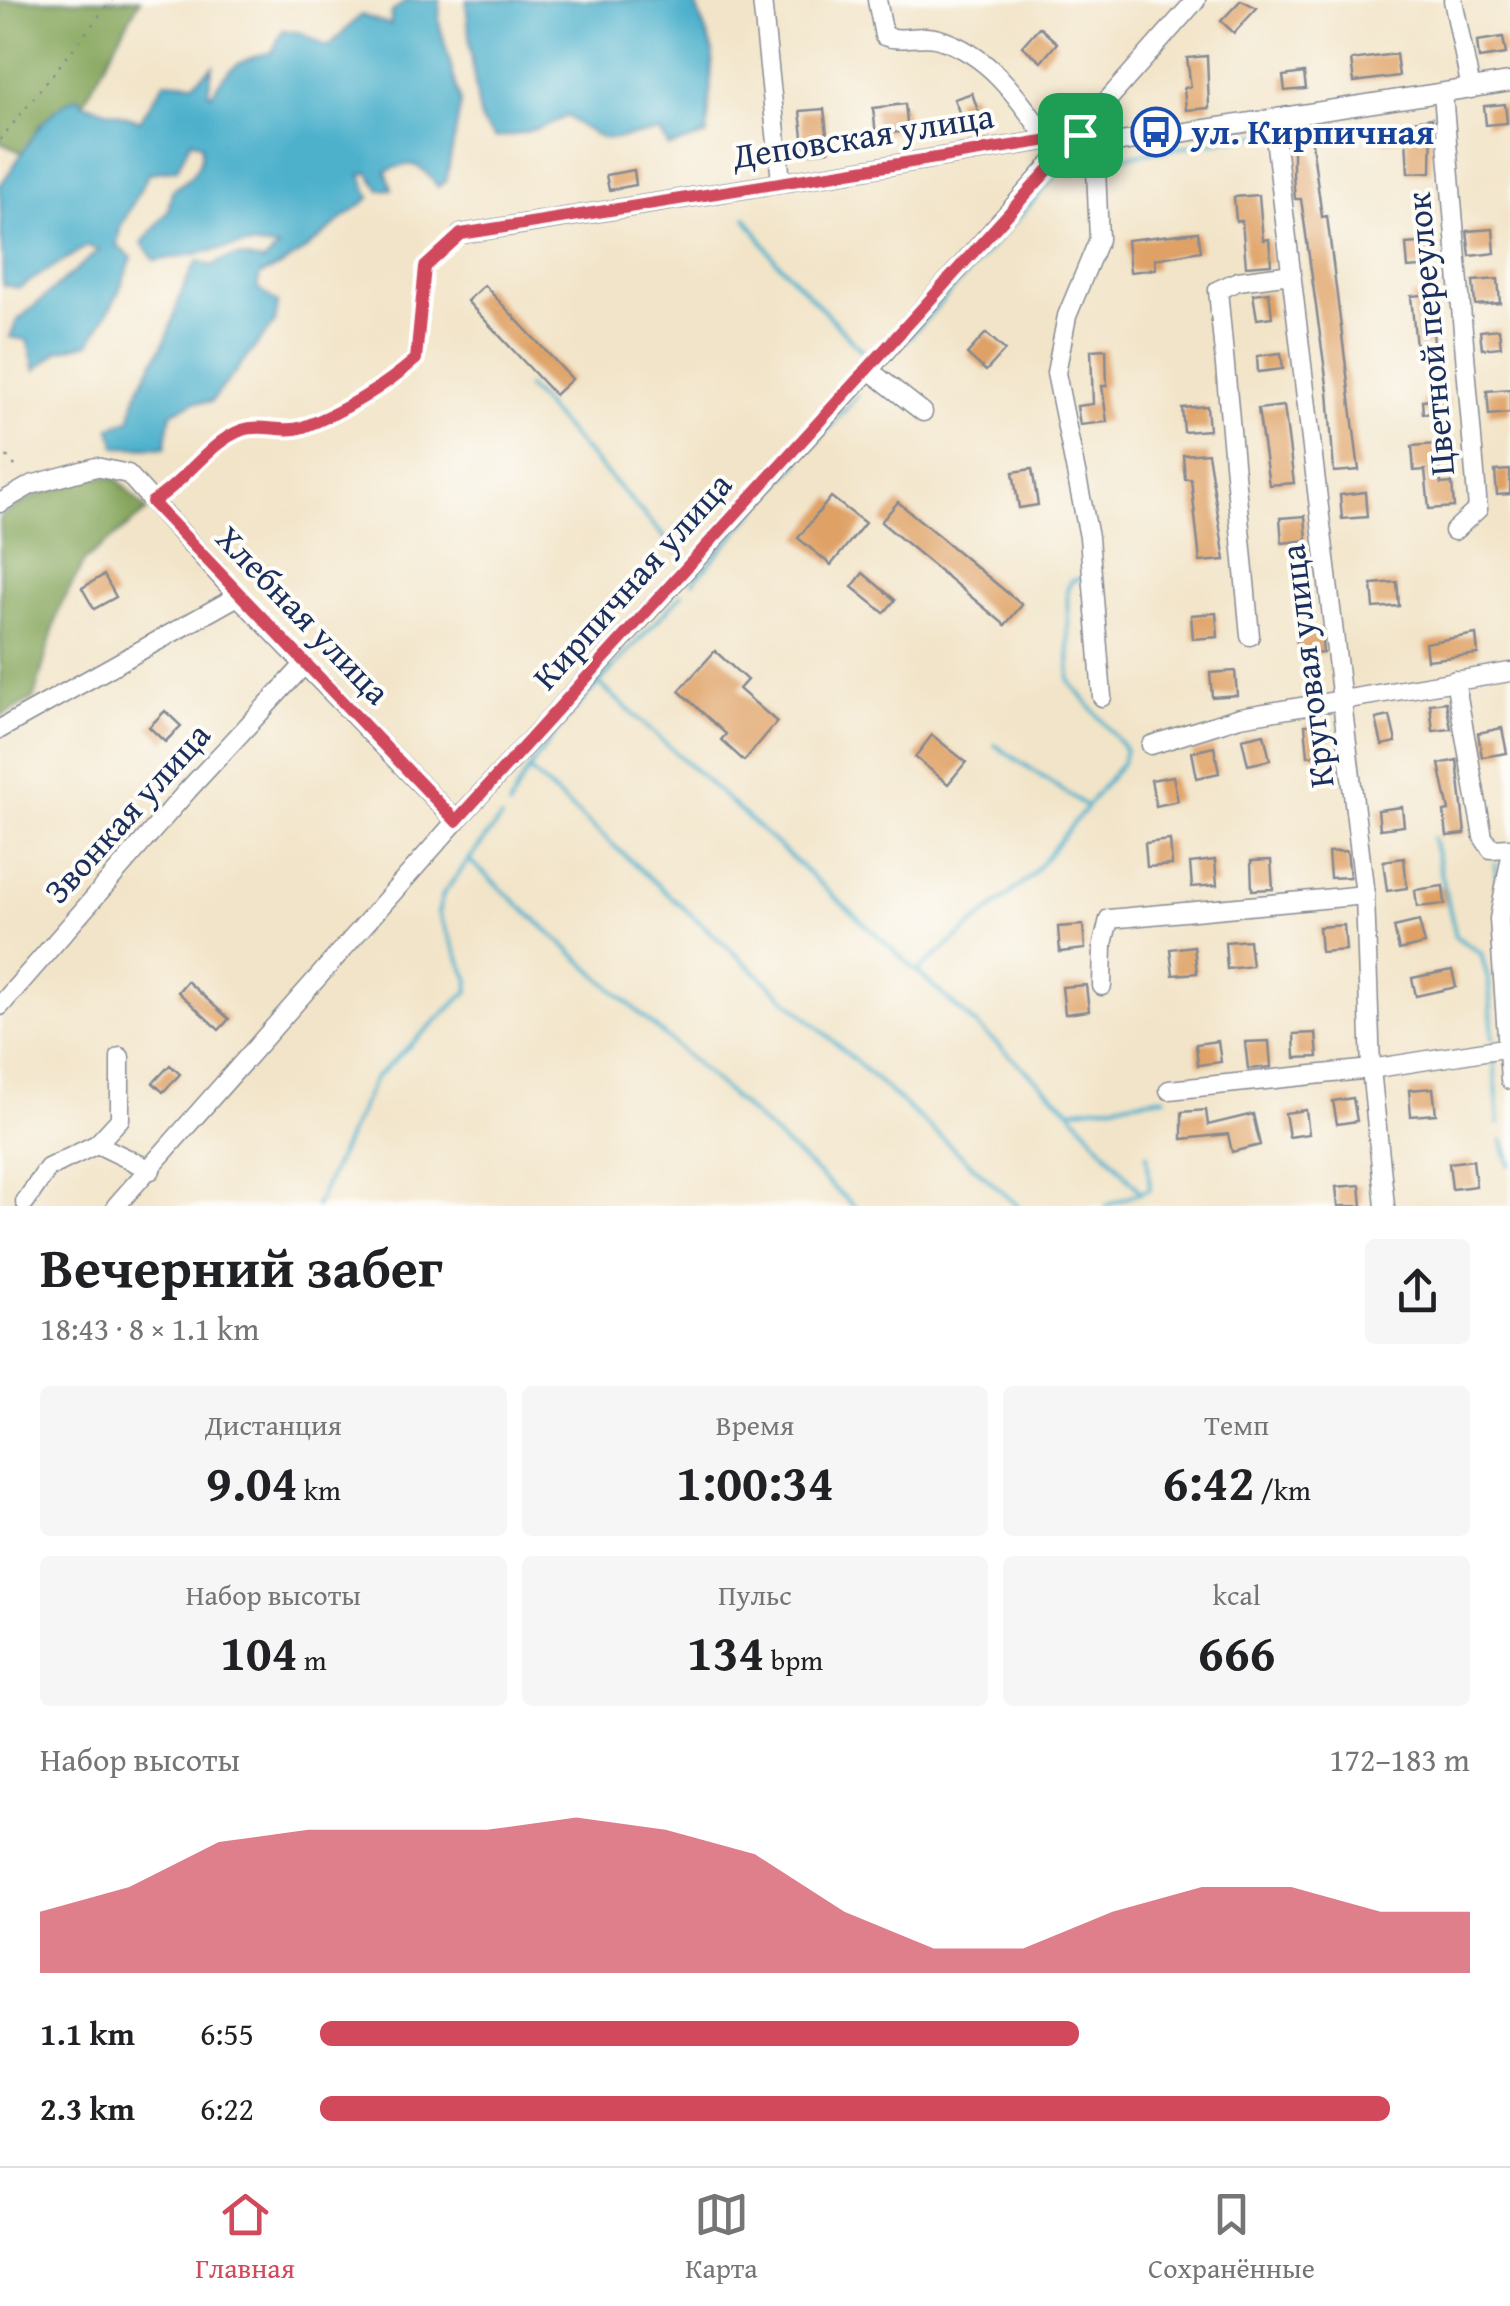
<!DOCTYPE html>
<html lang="ru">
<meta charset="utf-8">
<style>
body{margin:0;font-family:"Gentium Book Plus",serif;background:#f6f6f6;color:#202124;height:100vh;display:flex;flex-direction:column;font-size:38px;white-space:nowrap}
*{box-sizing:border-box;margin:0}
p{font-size:32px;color:#757577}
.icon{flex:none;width:55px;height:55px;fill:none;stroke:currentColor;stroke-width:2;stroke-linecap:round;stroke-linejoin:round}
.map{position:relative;height:1206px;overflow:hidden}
.panel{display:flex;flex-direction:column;background:#fff;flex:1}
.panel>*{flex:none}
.pin{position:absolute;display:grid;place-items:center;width:85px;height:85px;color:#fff;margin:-42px;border-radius:20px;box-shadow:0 5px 15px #0006}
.round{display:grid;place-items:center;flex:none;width:105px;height:105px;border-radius:10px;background:#f6f6f6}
.headline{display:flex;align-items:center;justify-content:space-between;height:170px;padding:0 40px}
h1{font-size:55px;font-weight:700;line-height:75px}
.figures{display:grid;grid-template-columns:repeat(3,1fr);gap:15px;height:170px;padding:10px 40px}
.figures div{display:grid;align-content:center;border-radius:10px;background:#f6f6f6;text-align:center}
.figures b{font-size:50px;font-weight:700}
.figures small{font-size:28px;font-weight:400}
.figures p{font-size:28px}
.chart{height:280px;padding:20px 40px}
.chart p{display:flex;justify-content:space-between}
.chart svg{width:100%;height:180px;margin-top:10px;fill:#d1495b;opacity:.7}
ul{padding:0 40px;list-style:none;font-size:32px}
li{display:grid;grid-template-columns:160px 120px 1fr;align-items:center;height:75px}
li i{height:25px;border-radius:12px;background:#d1495b}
.menu{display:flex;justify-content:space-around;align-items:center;height:140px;border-top:2px solid #e0e0e0;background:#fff;font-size:28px;color:#757577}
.menu a{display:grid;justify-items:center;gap:5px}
.menu .active{color:#d1495b}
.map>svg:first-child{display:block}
.forest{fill:#85a65b;stroke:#506a5c;stroke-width:2.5}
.water{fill:#4db1cc;stroke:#347095;stroke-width:2.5}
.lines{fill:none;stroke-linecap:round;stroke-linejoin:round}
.stream{stroke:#4db1cc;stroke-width:4}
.building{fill:#dfa165}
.minor-casing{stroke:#868a93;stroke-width:21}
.path{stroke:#868a93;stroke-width:2.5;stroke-dasharray:2.5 8;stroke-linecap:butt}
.minor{stroke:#fff;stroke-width:18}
.route-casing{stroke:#fff;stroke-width:20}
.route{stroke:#d1495b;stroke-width:12}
.labels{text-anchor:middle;stroke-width:8;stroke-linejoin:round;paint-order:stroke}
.transit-label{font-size:35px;font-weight:bold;fill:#164399;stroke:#fdfcf7;text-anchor:start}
.street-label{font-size:35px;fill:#1b2f5e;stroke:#fdfcf7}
</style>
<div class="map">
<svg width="1510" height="1206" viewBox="0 0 1510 1206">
<rect width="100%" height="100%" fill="#fdfcf7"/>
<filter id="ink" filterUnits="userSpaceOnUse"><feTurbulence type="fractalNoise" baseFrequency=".01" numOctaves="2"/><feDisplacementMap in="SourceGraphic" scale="20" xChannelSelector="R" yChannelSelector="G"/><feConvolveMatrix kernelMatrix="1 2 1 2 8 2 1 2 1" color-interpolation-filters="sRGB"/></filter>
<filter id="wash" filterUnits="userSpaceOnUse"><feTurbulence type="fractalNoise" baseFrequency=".0048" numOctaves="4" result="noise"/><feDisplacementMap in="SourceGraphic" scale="40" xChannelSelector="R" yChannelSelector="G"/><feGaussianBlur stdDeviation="2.25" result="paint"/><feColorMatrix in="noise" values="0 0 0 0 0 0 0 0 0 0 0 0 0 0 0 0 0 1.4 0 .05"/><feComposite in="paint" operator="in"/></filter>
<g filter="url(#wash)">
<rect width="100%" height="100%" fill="#f2e4c8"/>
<g class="forest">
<path d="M0 0H140L83 103 40 124 25 154 0 143Z"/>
<path d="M95 476 116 478 147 511 85 560 59 609 34 698 0 717V516L39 494Z"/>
</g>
<g class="water">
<path d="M407 0H440L439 22 461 103 446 181 438 187C420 164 414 159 386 171L392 189 380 190 368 172 361 175 370 198C333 223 301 261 260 275L257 288 278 303 275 322 211 402H194L171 413 165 448 116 447 110 428 131 419C134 385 156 364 168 333 178 307 181 284 198 261L212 266C231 253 242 256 264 262L278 248 245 245 155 261 142 243 168 211 172 191C191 178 204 167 201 144L191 140 177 169 149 173 120 228 117 246 132 258 116 298 90 343 59 351 35 370 27 340 10 337 17 321 99 250 87 246 19 288 3 285 0 185C24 156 41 108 79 97L83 103 140 121 165 81 194 83 213 66 208 92 212 94C227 67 241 59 272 52L283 30 302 33 328 47 361 15 390 25 392 12Z"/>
<path d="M467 0H694L713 52 707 135 669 147 660 132C608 137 611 150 567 116 547 127 519 135 495 138 491 133 483 126 481 119 477 110 465 6 467 0Z"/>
</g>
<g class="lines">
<g class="stream">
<path d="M1284 130 1306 127"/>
<path d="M1101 161 1262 134"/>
<path d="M746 218 773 257 862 351"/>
<path d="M905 342 1063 168"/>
<path d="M527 387 679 553"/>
<path d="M812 447 858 395"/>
<path d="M693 582 801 459"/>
<path d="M601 685 1070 1110 1141 1193"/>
<path d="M995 745 1086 806"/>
<path d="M530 771 1018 1206"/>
<path d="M509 807C536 739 632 650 682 594"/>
<path d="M1433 838 1456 937 1481 953 1489 983 1493 1039"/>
<path d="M469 860 854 1206"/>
<path d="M1495 864 1498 884"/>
<path d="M918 971 1031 876 1122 763 1126 750 1070 682 1067 590 1072 580 1079 579"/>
<path d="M1494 1057 1499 1124"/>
<path d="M1070 1110 1165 1097"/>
<path d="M1502 1140 1510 1165"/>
<path d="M316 1206 375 1078 468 991 469 980 438 913 443 894 501 818"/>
<path d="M1105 1206 1150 1189 1147 1154"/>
</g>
</g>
<g id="blocks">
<g class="building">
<path d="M1241 0 1257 8 1234 33 1221 21Z"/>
<path d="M1039 27 1057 43 1041 62 1022 46Z"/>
<path d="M1503 37 1506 54 1479 58 1477 41Z"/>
<path d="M1396 54 1399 76 1354 82 1351 60Z"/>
<path d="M1207 56 1209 108 1186 110 1184 88 1191 87 1187 58Z"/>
<path d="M1304 73 1306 89 1285 91 1283 76Z"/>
<path d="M972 93 978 111 961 117 954 99Z"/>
<path d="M905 104 908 131 876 135 873 108Z"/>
<path d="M1505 104 1507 123 1486 125 1484 106Z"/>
<path d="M824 109 829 151 805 154 800 111Z"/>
<path d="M1432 118 1431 172 1408 173 1406 138 1383 142 1380 126Z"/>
<path d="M1311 136 1322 217 1327 216 1359 470 1334 472 1328 392 1301 199H1295L1293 175V137Z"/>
<path d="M634 170 636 185 609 190 606 175Z"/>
<path d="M1259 195 1263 240 1269 239 1271 264 1246 266 1242 221H1236L1234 197Z"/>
<path d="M1493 229 1495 253 1470 256 1467 231Z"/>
<path d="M1198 232 1201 251 1155 259 1156 269 1130 272 1127 240Z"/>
<path d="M1431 242 1433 266 1408 268 1406 244Z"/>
<path d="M1498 279 1500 303 1475 305 1473 281Z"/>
<path d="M484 285 572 379 555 395 467 301Z"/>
<path d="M1269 292 1272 317 1257 319 1253 294Z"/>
<path d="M1431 294 1434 346 1416 347 1411 296Z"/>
<path d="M1499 329 1501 347 1482 349 1480 331Z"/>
<path d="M986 333 1005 350 986 371 967 354Z"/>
<path d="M1106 349 1107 386H1102L1107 422 1080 425 1077 406 1093 404 1091 350Z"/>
<path d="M1281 353 1283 369 1258 372 1257 356Z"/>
<path d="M1510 389V413L1489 415 1487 391Z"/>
<path d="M1448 398 1449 412 1423 414 1422 400Z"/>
<path d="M1207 406 1209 430 1184 432 1182 408Z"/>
<path d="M1284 406 1294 483 1269 485 1258 409Z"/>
<path d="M1437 444 1441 484 1452 483 1454 507 1429 509 1425 470 1414 471 1412 446Z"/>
<path d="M1208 453 1225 560 1200 562 1191 479H1185L1183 455Z"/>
<path d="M1032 469 1038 505 1019 508 1013 472Z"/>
<path d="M1510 470V494L1497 495 1495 471Z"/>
<path d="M1365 492 1367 517 1342 519 1340 495Z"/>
<path d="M831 497 865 523 831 565 798 538Z"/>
<path d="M898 502 1022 605 1005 625 881 522Z"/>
<path d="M1305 516 1307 540 1282 543 1280 518Z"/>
<path d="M863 573 895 600 884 613 852 587Z"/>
<path d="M104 575 116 597 94 609 82 588Z"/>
<path d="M1397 582 1399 606 1374 608 1372 584Z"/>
<path d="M1216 613 1218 637 1193 639 1191 615Z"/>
<path d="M1321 629 1323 653 1298 655 1296 631Z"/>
<path d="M1476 634 1478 654 1427 660 1425 643Z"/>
<path d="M715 651 747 680 739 689 777 722 744 761 721 740 726 734 679 691Z"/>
<path d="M1235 671 1237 695 1212 697 1210 673Z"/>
<path d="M1446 702 1451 729 1433 731 1430 704Z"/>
<path d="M165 711 181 726 165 742 149 727Z"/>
<path d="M1390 716 1396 742 1382 745 1376 719Z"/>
<path d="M1325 723 1328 754 1308 756 1305 725Z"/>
<path d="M1502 728 1507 753 1482 757 1478 733Z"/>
<path d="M1264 734 1270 760 1248 765 1242 739Z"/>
<path d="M932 735 966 762 948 784 915 757Z"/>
<path d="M1214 747 1219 773 1197 778 1192 752Z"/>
<path d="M1457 760 1465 834 1447 836 1444 812 1449 811 1439 764Z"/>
<path d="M1173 776 1178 801 1156 806 1151 780Z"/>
<path d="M1402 807 1404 826 1380 829 1378 810Z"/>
<path d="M1170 840 1172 865 1147 867 1145 843Z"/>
<path d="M1347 851 1350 877 1330 878 1328 852Z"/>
<path d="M1404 858 1407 888 1387 891 1383 861Z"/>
<path d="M1215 860 1217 885 1192 887 1190 863Z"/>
<path d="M1271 860 1273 889 1252 890 1251 861Z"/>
<path d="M1443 886 1445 904 1417 907 1415 890Z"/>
<path d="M1419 921 1425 944 1399 950 1394 927Z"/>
<path d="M1083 925 1085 949 1060 952 1058 927Z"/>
<path d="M1344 925 1346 950 1321 952 1319 927Z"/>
<path d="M1249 940 1252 966 1227 969 1225 942Z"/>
<path d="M1194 946 1197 973 1173 975 1170 949Z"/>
<path d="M1452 970 1456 987 1416 996 1412 978Z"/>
<path d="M187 981 229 1019 219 1030 178 992Z"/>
<path d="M1086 985 1089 1011 1065 1014 1062 987Z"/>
<path d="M1316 1033 1318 1057 1295 1058 1294 1034Z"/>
<path d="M1218 1041 1221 1062 1198 1065 1196 1044Z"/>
<path d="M1269 1041 1271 1067 1248 1069 1245 1042Z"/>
<path d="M170 1065 180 1074 163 1092 153 1083Z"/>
<path d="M1433 1088 1436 1114 1411 1116 1409 1090Z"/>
<path d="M1353 1098 1357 1121 1337 1124 1333 1101Z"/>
<path d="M1206 1110 1208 1125 1253 1114 1260 1145 1232 1152 1228 1134 1182 1139V1112Z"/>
<path d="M1306 1110 1309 1134 1289 1137 1285 1113Z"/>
<path d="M1473 1160 1476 1186 1452 1189 1449 1163Z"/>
<path d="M1360 1185 1362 1206H1338L1336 1187Z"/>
</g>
</g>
</g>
<g filter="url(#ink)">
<use href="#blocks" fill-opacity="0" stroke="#868a93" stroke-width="2.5"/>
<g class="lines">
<g class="minor-casing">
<g id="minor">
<path d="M762 0 781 181"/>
<path d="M877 0 884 36C902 43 921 33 939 39 991 55 1019 99 1048 140"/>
<path d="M1453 0 1471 89"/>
<path d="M1443 94 1478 509 1454 531"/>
<path d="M1273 120 1365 895 1371 1069 1385 1206"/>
<path d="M1095 146 1099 239 1067 316 1056 373 1089 537 1102 697"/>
<path d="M461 234 1080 135 1095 146 1510 82"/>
<path d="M869 370 923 412"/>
<path d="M0 503 31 485 96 467 128 474 238 596 456 821"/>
<path d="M1250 636 1218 290 1238 281 1292 274"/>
<path d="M1455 680 1483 837 1491 849 1510 848"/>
<path d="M0 729 238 596"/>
<path d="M1151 745 1240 717 1510 672"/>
<path d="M1510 861 1499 919 1510 1080"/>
<path d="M1102 986 1103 944 1109 919 1365 895"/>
<path d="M0 1006 188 790 304 665"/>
<path d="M1169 1090 1371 1069 1510 1047"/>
<path d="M97 1144 120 1119V1057"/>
<path d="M25 1202 48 1168 97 1144 151 1170"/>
<path d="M116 1206 456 821 869 370 1196 0"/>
</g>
</g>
<g class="path">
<path d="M0 140 112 0"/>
<path d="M0 448 20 472"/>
<path d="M167 492 217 444 242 430 301 428 392 380 416 359 425 267 449 245"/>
</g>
<use href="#minor" class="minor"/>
</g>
</g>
<g class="lines" filter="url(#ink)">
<g class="route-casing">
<path id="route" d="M1080 135 456 821 152 502C184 483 209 442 242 430 262 423 284 434 303 427 342 413 385 386 416 359L425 267 461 234Z"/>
</g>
<use href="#route" class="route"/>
</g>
<defs>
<g id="bus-ring" transform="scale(2.5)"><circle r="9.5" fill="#fdfcf7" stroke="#1a4fb4" stroke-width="1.5"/><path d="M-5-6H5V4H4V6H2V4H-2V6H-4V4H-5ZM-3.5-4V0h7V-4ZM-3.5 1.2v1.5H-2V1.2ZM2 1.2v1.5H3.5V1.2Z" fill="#1a4fb4"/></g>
</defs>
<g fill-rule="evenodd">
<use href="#bus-ring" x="1156" y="132"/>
</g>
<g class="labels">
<g class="transit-label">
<text x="1191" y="144">ул. Кирпичная</text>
</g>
<g class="street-label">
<text transform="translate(863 136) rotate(-9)" y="12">Деповская улица</text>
<text transform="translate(1430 334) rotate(-95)" y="12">Цветной переулок</text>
<text transform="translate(632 581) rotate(-48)" y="12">Кирпичная улица</text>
<text transform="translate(303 615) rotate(46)" y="12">Хлебная улица</text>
<text transform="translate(1307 666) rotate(-97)" y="12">Круговая улица</text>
<text transform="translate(127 813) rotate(-48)" y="12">Звонкая улица</text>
</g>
</g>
</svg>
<div class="pin" style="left:1080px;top:135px;background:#1e9e55"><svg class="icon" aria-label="arrive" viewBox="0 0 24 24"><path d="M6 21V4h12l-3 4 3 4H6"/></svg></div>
</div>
<section class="panel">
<div class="headline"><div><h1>Вечерний забег</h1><p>18:43 · 8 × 1.1 km</p></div><a class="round"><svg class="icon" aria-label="share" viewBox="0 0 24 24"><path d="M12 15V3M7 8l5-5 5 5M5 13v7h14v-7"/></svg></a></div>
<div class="figures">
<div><p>Дистанция</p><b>9.04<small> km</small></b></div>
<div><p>Время</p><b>1:00:34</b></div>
<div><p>Темп</p><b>6:42<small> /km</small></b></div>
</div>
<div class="figures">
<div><p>Набор высоты</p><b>104<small> m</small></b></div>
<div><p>Пульс</p><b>134<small> bpm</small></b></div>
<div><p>kcal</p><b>666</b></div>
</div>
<div class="chart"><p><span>Набор высоты</span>172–183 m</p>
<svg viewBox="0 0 160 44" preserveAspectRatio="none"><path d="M0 44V29L10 23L20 12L30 9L40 9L50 9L60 6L70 9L80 15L90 29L100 38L110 38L120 29L130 23L140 23L150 29L160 29V44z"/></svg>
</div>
<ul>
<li><b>1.1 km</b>6:55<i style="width:66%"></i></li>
<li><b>2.3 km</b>6:22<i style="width:93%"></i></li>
</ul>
</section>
<nav class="menu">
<a class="active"><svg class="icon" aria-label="home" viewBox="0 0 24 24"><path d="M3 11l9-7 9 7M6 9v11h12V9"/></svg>Главная</a>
<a><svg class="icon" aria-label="map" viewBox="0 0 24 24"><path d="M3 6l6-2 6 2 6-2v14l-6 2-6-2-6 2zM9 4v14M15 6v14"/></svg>Карта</a>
<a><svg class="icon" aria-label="saved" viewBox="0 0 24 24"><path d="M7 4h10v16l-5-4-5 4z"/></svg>Сохранённые</a>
</nav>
